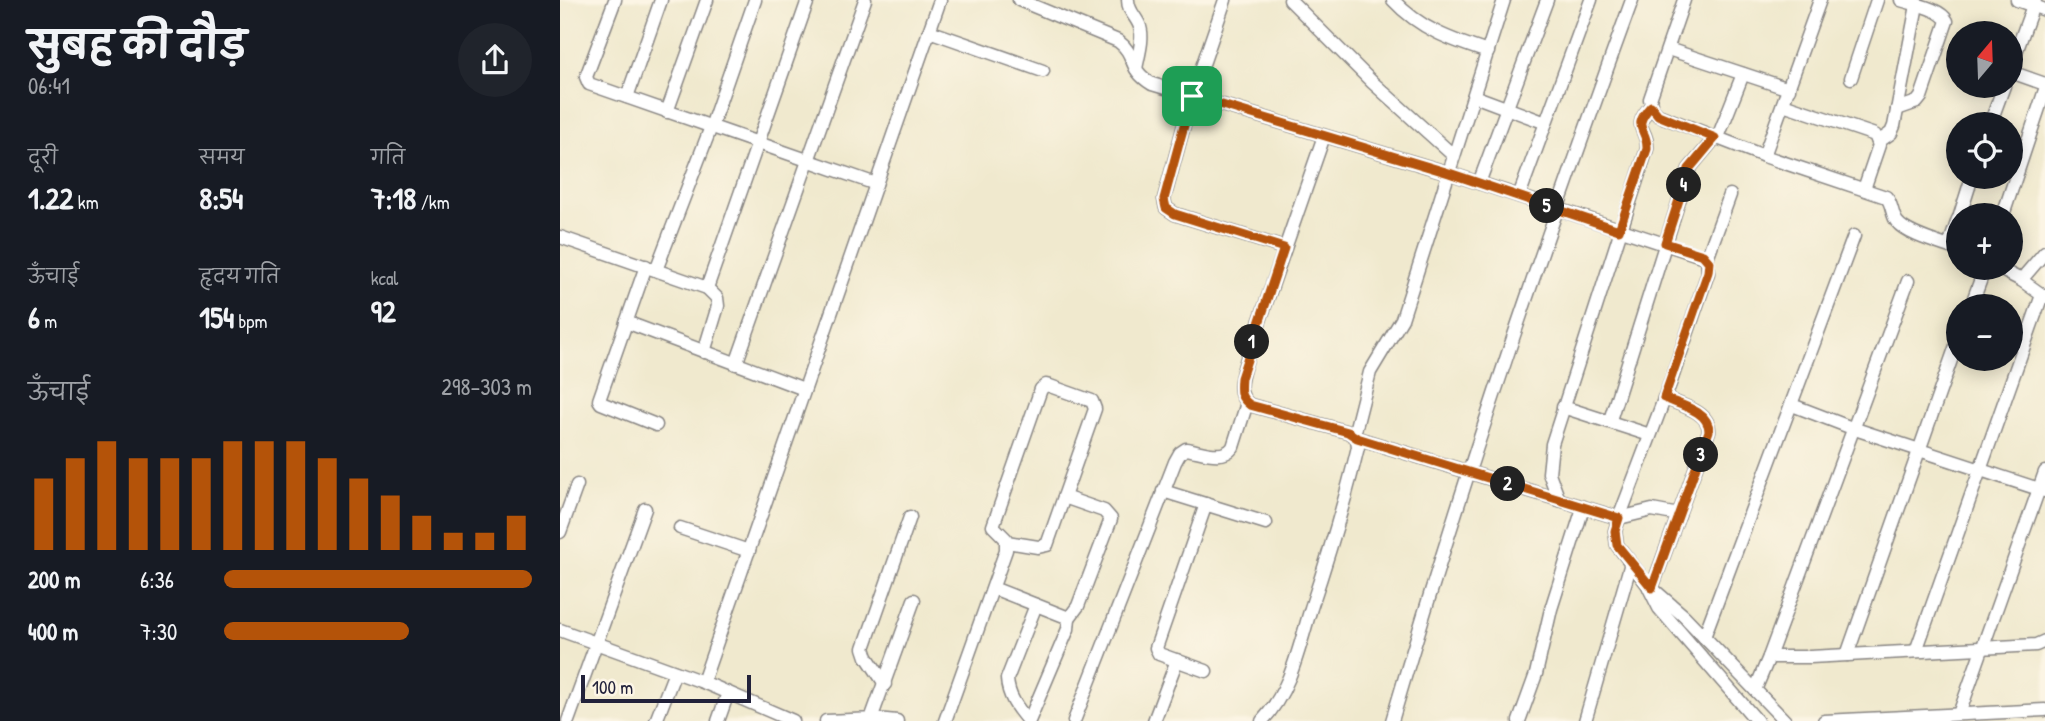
<!DOCTYPE html>
<html lang="hi">
<meta charset="utf-8">
<style>
body{margin:0;font-family:"Patrick Hand","Playpen Sans Deva",sans-serif;background:#20242c;color:#f1f3f6;height:100vh;display:flex;flex-direction:column;font-size:26px;white-space:nowrap}
*{box-sizing:border-box;margin:0}
p{font-size:23px;color:#9ea1a6}
.icon{flex:none;width:38px;height:38px;fill:none;stroke:currentColor;stroke-width:2;stroke-linecap:round;stroke-linejoin:round}
.map{position:relative;flex:1;overflow:hidden}
.drawer{display:flex;flex-direction:column;background:#171b24;width:560px}
.drawer>*{flex:none}
.needle{width:46px;rotate:19deg}
.buttons{position:absolute;left:1386px;top:21px;display:grid;gap:14px}
.buttons a{display:grid;place-items:center;width:77px;height:77px;border-radius:50%;background:#171b24;box-shadow:0 4px 18px #0003;font-size:35px}
.scale{position:absolute;left:21px;bottom:18px;width:170px;box-sizing:border-box;padding-left:7px;border:4px solid #22223b;border-top:0;font-size:19px;line-height:24px;white-space:nowrap;color:#22223b;-webkit-text-stroke:5px #fcf5e5;paint-order:stroke}
.pin{position:absolute;display:grid;place-items:center;width:60px;height:60px;color:#fff;margin:-30px;border-radius:14px;box-shadow:0 4px 10px #0006}
.km{position:absolute;width:35px;height:35px;margin:-18px;border-radius:50%;background:#222;color:#fff;font-size:19px;line-height:35px;text-align:center}
.round{display:grid;place-items:center;flex:none;width:74px;height:74px;border-radius:37px;background:#20242c}
.overview{display:flex;align-items:center;justify-content:space-between;height:119px;padding:0 28px}
h1{font-size:38px;font-weight:700;line-height:52px}
.figures{display:grid;grid-template-columns:repeat(3,1fr);gap:10px;height:119px;padding:7px 28px}
.figures div{display:grid;align-content:center}
.figures b{font-size:30px;font-weight:700}
.figures small{font-size:19px;font-weight:400}
.figures p{font-size:19px}
.chart{height:196px;padding:14px 28px}
.chart p{display:flex;justify-content:space-between}
.chart svg{width:100%;height:126px;margin-top:7px;stroke:#b45309;stroke-width:6}
ul{padding:0 28px;list-style:none;font-size:23px}
li{display:grid;grid-template-columns:112px 84px 1fr;align-items:center;height:52px}
li i{height:18px;border-radius:9px;background:#b45309}
main{display:flex;flex:1;min-height:0}
.map>svg:first-child{display:block}
.lines{fill:none;stroke-linecap:round;stroke-linejoin:round}
.minor-casing{stroke:#898684;stroke-width:15}
.minor{stroke:#fff;stroke-width:12}
.route-casing{stroke:#fff;stroke-width:14}
.route{stroke:#b45309;stroke-width:9}
</style>
<main>
<section class="drawer">
<div class="overview"><div><h1>सुबह की दौड़</h1><p>06:41</p></div><a class="round"><svg class="icon" aria-label="share" viewBox="0 0 24 24"><path d="M12 15V3M7 8l5-5 5 5M5 13v7h14v-7"/></svg></a></div>
<div class="figures">
<div><p>दूरी</p><b>1.22<small> km</small></b></div>
<div><p>समय</p><b>8:54</b></div>
<div><p>गति</p><b>7:18<small> /km</small></b></div>
</div>
<div class="figures">
<div><p>ऊँचाई</p><b>6<small> m</small></b></div>
<div><p>हृदय गति</p><b>154<small> bpm</small></b></div>
<div><p>kcal</p><b>92</b></div>
</div>
<div class="chart"><p><span>ऊँचाई</span>298–303 m</p>
<svg viewBox="0 0 160 44" preserveAspectRatio="none"><path d="M5 44V19M15 44V12M25 44V6M35 44V12M45 44V12M55 44V12M65 44V6M75 44V6M85 44V6M95 44V12M105 44V19M115 44V25M125 44V32M135 44V38M145 44V38M155 44V32"/></svg>
</div>
<ul>
<li><b>200 m</b>6:36<i style="width:100%"></i></li>
<li><b>400 m</b>7:30<i style="width:60%"></i></li>
</ul>
</section>
<div class="map">
<svg width="1485" height="721" viewBox="0 0 1485 721">
<rect width="100%" height="100%" fill="#fcf5e5"/>
<filter id="ink" filterUnits="userSpaceOnUse"><feTurbulence type="fractalNoise" baseFrequency=".0143" numOctaves="2"/><feDisplacementMap in="SourceGraphic" scale="14" xChannelSelector="R" yChannelSelector="G"/><feConvolveMatrix kernelMatrix="1 2 1 2 8 2 1 2 1" color-interpolation-filters="sRGB"/></filter>
<filter id="wash" filterUnits="userSpaceOnUse"><feTurbulence type="fractalNoise" baseFrequency=".00686" numOctaves="4" result="noise"/><feDisplacementMap in="SourceGraphic" scale="28" xChannelSelector="R" yChannelSelector="G"/><feGaussianBlur stdDeviation="1.57" result="paint"/><feColorMatrix in="noise" values="0 0 0 0 0 0 0 0 0 0 0 0 0 0 0 0 0 1.4 0 .05"/><feComposite in="paint" operator="in"/></filter>
<g filter="url(#wash)">
<rect width="100%" height="100%" fill="#f0e9ce"/>
</g>
<g filter="url(#ink)">
<g class="lines">
<g class="minor-casing">
<g id="minor">
<path d="M55 0 26 77 29 84 316 184"/>
<path d="M459 0 558 41C578 56 566 68 592 84L889 173 1147 258 1148 273 1111 381 1059 518 1055 531 1057 545 1087 584 1124 616 1225 721"/>
<path d="M568 0C568 12 577 17 580 27 584 39 578 57 576 69"/>
<path d="M665 0 632 96 604 199 606 208 615 214 724 248"/>
<path d="M730 0 812 82 894 156"/>
<path d="M833 0C860 29 891 40 928 52"/>
<path d="M1124 0 1090 99 1092 109 1098 115 1204 156 1326 197C1333 204 1331 214 1337 222 1347 235 1383 244 1398 250"/>
<path d="M1457 0 1485 10"/>
<path d="M369 31 483 71"/>
<path d="M1108 49 1229 89"/>
<path d="M1451 66 1475 0"/>
<path d="M1451 72 1485 84"/>
<path d="M1291 78 1317 0"/>
<path d="M914 96 986 123"/>
<path d="M67 97 101 0"/>
<path d="M1223 104 1315 135 1319 145 1304 189"/>
<path d="M1337 109 1357 102 1361 97 1387 21C1380 8 1355 5 1341 0"/>
<path d="M107 112 147 0"/>
<path d="M1430 124 1444 86"/>
<path d="M1318 142 1331 133 1334 126 1357 5"/>
<path d="M1204 156 1260 0"/>
<path d="M919 183 987 0"/>
<path d="M959 196 1031 0"/>
<path d="M1400 215 1412 177"/>
<path d="M1443 215 1485 90"/>
<path d="M0 237 147 288 157 298 158 306 144 352"/>
<path d="M1389 246 1398 219"/>
<path d="M1147 258 1170 195"/>
<path d="M86 266 39 400 41 403 96 425"/>
<path d="M1438 268 1461 280 1485 297"/>
<path d="M96 270 151 127 195 0"/>
<path d="M1461 280 1485 252"/>
<path d="M147 288 248 0"/>
<path d="M1411 306 1425 268"/>
<path d="M66 322 244 389"/>
<path d="M176 364 305 0"/>
<path d="M1232 405 1292 428 1485 491"/>
<path d="M1003 407 1090 435"/>
<path d="M1050 420 1129 169 1160 132 1183 74"/>
<path d="M794 435 810 372 842 319 944 0"/>
<path d="M797 438 1059 518 1092 510 1119 515"/>
<path d="M603 491 706 523"/>
<path d="M504 497 544 511 551 519 518 606 509 618"/>
<path d="M999 500 989 473 992 444 1087 149C1089 128 1070 130 1091 106"/>
<path d="M120 528 189 551"/>
<path d="M0 532 17 485"/>
<path d="M433 588 509 618 508 629 469 721"/>
<path d="M1089 588 1099 608 1197 721"/>
<path d="M1092 588 1149 431C1149 411 1120 405 1104 398"/>
<path d="M0 630 143 682 233 721"/>
<path d="M1144 637 1294 236"/>
<path d="M1356 651 1482 295"/>
<path d="M1287 655 1398 340"/>
<path d="M1209 657H1250L1476 645 1485 641"/>
<path d="M646 671 599 654 596 648 646 504"/>
<path d="M143 682 380 0"/>
<path d="M325 684 307 657 304 648 350 517"/>
<path d="M1195 690 1209 657 1348 281"/>
<path d="M1399 714 1485 472"/>
<path d="M311 719 354 600"/>
<path d="M8 721 85 509"/>
<path d="M96 721 115 672"/>
<path d="M158 721 168 693"/>
<path d="M266 721 316 719 337 721"/>
<path d="M385 721 446 550V539L433 526 481 389 486 385 490 386 532 401 535 409 487 545 478 547 447 542"/>
<path d="M468 721C457 708 448 696 447 679L476 605"/>
<path d="M514 721 615 462 620 453 626 449C641 451 663 461 673 447L687 403"/>
<path d="M594 721 617 660"/>
<path d="M702 721C731 690 739 647 751 608 769 554 785 501 798 447L797 438 788 432 690 405C673 393 683 373 688 355L764 136"/>
<path d="M832 721C903 478 985 238 1072 0"/>
<path d="M959 721 976 674 991 609 1023 508"/>
<path d="M1025 721 1071 563"/>
<path d="M1264 721 1485 710"/>
</g>
</g>
<use href="#minor" class="minor"/>
</g>
</g>
<g class="lines" filter="url(#ink)">
<g class="route-casing">
<path id="route" d="M632 96 889 173 1059 230 1087 149C1088 128 1070 129 1091 106L1098 115 1155 138 1129 169 1105 243 1143 255 1149 262 1148 272 1104 398C1120 405 1149 411 1149 431L1092 588 1057 545 1055 531 1059 518 797 438 788 432 690 405C679 397 680 391 681 378L724 248 615 214 606 208 604 199Z"/>
</g>
<use href="#route" class="route"/>
</g>
</svg>
<div class="buttons">
<a><svg class="needle" viewBox="-14 -14 28 28"><path d="M0-13l5 13h-10z" fill="#e53935"/><path d="M0 13l5-13h-10z" fill="#9ea1a6"/></svg></a>
<a><svg class="icon" aria-label="locate" viewBox="0 0 24 24"><circle cx="12" cy="12" r="6"/><path d="M12 2v4M12 18v4M2 12h4M18 12h4"/></svg></a>
<a>+</a>
<a>−</a>
</div>
<div class="scale">100 m</div>
<div class="pin" style="left:632px;top:96px;background:#1e9e55"><svg class="icon" aria-label="arrive" viewBox="0 0 24 24"><path d="M6 21V4h12l-3 4 3 4H6"/></svg></div>
<b class="km" style="left:692px;top:342px">1</b>
<b class="km" style="left:948px;top:484px">2</b>
<b class="km" style="left:1141px;top:455px">3</b>
<b class="km" style="left:1124px;top:185px">4</b>
<b class="km" style="left:987px;top:206px">5</b>
</div>
</main>
